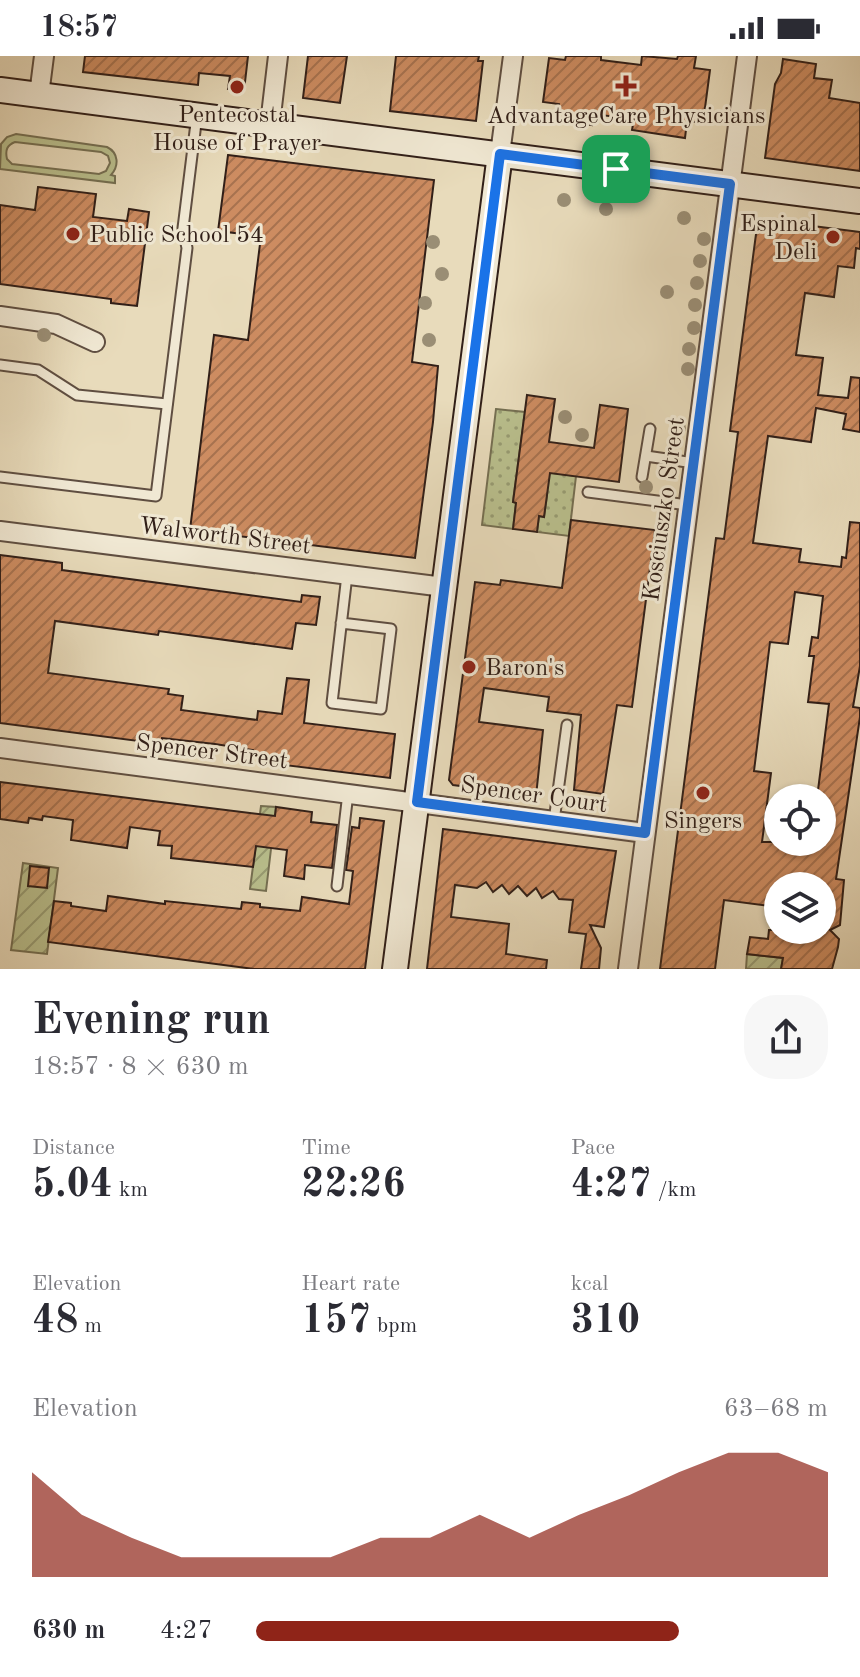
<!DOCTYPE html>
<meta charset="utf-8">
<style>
body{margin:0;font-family:"Old Standard TT",serif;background:#f7f7f7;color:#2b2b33;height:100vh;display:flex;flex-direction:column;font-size:30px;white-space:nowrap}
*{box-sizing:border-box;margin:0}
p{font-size:26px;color:#7c7c81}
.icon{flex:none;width:44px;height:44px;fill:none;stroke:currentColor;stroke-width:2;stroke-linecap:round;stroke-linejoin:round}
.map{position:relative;height:913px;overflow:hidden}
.side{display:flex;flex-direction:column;background:#fff;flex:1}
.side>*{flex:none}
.controls{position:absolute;left:764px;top:728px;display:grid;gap:16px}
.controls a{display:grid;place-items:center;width:72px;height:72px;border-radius:50%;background:#fff;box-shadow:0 2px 6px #0004;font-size:40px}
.pin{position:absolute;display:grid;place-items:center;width:68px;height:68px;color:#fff;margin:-34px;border-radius:16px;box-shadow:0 4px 12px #0006}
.round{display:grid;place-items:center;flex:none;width:84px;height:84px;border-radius:32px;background:#f7f7f7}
.headline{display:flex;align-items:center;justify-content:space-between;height:136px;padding:0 32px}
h1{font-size:44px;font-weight:700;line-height:60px}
.figures{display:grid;grid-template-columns:repeat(3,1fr);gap:12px;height:136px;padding:8px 32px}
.figures div{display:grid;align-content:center}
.figures b{font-size:40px;font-weight:700}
.figures small{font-size:22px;font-weight:400}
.figures p{font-size:22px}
.chart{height:224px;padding:16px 32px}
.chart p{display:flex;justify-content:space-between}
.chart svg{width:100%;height:144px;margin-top:8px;fill:#8f2418;opacity:.7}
ul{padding:0 32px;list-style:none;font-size:26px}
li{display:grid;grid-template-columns:128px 96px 1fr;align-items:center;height:60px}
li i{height:20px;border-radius:10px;background:#8f2418}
.status{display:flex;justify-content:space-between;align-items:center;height:56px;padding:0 40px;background:#fff;direction:ltr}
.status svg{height:22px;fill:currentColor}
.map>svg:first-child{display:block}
.grass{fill:url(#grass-dots);stroke:#756f52;stroke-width:2}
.garden{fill:url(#garden-furrows);stroke:#756f52;stroke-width:2}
.pitch{fill:#b9bf8d;stroke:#756f52;stroke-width:2;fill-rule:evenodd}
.building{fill:url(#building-hatch);stroke:#311f18;stroke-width:2;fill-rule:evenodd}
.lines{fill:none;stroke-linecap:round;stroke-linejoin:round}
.lane-casing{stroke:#5f4e41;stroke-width:13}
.street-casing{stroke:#5f4e41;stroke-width:22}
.secondary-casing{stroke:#311f18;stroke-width:28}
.lane{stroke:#f0e8d3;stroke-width:9}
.street{stroke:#f0e8d3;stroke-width:18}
.secondary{stroke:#f0e8d3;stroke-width:24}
.tree{fill:#9a8e75}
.route-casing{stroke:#fff;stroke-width:16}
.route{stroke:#1a73e8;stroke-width:10}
.poi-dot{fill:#8f2418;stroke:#f0e8d3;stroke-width:3}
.labels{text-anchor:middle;stroke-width:6;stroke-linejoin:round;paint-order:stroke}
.poi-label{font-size:24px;fill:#311f18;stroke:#f0e8d3}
.street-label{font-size:24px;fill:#311f18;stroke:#f0e8d3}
</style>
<div class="status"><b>18:57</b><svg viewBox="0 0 49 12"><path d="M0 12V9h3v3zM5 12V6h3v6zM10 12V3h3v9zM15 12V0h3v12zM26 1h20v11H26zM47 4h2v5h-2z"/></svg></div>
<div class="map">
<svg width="860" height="913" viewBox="0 0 860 913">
<defs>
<pattern id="grass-dots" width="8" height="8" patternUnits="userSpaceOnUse" patternTransform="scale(2)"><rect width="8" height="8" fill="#b9bf8d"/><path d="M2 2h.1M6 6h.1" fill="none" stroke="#979b72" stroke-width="1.8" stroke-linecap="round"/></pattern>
<pattern id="garden-furrows" width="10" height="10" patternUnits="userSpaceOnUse" patternTransform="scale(2)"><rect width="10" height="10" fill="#b9bf8d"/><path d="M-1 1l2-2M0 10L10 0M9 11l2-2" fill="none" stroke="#979b72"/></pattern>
<pattern id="building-hatch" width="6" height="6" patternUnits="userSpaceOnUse" patternTransform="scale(2)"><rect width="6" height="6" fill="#cd8c61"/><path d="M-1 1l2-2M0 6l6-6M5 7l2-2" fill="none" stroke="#a7724f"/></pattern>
</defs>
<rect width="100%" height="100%" fill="#e8dbbb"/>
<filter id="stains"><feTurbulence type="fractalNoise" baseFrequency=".0025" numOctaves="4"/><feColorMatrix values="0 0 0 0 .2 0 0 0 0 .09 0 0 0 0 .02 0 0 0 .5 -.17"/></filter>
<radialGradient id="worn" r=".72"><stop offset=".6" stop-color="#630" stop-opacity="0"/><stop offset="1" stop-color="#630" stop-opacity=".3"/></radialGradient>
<g class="grass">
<path d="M496 353 525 356 513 445 516 447 513 473 482 469Z"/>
<path d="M545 416 576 420 569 480 537 476 539 460 544 461 547 440Z"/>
</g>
<g class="garden">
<path d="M261 750 276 751 266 835 250 833Z"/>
<path d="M23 807 58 812 47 898 11 894Z"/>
<path d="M747 898 783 902 781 913H746Z"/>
</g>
<path class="pitch" d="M16 78 107 91C119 97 119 110 111 119L115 120V127L0 113 1 88 7 81ZM15 86 101 96 108 100 110 107 106 115 99 118 12 108 7 103C5 94 7 89 15 86Z"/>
<g class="building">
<path d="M85 0H248L244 35 228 33 230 20 199 17 198 29 83 16Z"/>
<path d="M308 0H347L340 47 303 42Z"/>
<path d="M396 0H479L478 5H483L476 65 390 55Z"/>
<path d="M566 0H601V4L641 9 642 0 677 3 678 0H696L694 12 710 14 703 67 687 65 685 82 632 74 634 63 593 58 592 69 557 64 559 48 543 46 549 2 565 4Z"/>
<path d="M783 3 816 8 814 22 832 24 829 42 860 47V115L765 102 775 28 781 17Z"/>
<path d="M228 99 434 124 412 306 438 310 433 366 415 502 190 474 214 279 248 284 261 180 218 175Z"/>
<path d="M38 131 96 138 93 161 127 165 129 153 149 156 137 250 111 247V243L0 228V149L35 154Z"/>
<path d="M758 163 860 176V193L856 192 854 212 838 210 834 241 805 237 796 299 823 302 818 339 848 342 851 321 860 322V376L843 373 846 358 816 352 811 386 768 380 753 487 801 493 799 506 841 511 842 501 846 502 850 466 860 467V610L853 651 860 652V661L836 823 844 824 840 869 830 874 839 883 838 891 832 913H781L783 902 747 898 750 881 768 883 769 874H822V830H778V851L724 844 715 913H660L716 482 724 483 738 376 730 375ZM795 536 823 540 818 582 812 581 809 600H814L808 646 829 648 817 742H822V786H762L771 717 754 715 770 586 788 588Z"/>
<path d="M527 339 555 343 549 386 594 392 600 349 628 353 619 426 550 417 544 461 539 460 537 476 513 473 516 447 513 446Z"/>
<path d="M571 464 655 474 632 651 617 649 603 738 574 734 581 659 547 655 549 641 484 632 479 666 543 674 536 740 453 729 449 724 475 526 500 529 501 524 562 532Z"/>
<path d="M0 499 62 507V514L182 530 301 546 302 539 320 541 316 569 296 567 292 593 159 575 158 579 55 565 48 617 169 633 168 638 183 640 181 654 257 664 258 655 282 658 287 622 309 624 304 667 395 678 390 722 276 708 277 701 253 698V694L215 688 162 682 161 688 0 667Z"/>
<path d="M0 726 275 760 276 751 312 756 311 766 337 769 332 812 305 809 304 823 284 820 287 794 256 790 253 811 171 802 172 790 158 789 160 775 130 771 127 792 71 784 73 764 43 760 42 764 29 762 28 767 0 763Z"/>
<path d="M360 762 384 765 365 913H254L48 886 54 845 71 847V850L106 855 108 840 165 848V845L241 853 242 846 260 848V851L300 855 302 841 349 848 353 815 346 814 352 771 359 772Z"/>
<path d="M443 773 616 795 604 871 590 869 601 892 599 913H581L586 878 569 876 573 844 559 843 553 835 542 842 536 832 527 840 518 830 509 838 502 829 493 836 486 826 477 832 455 829 451 861 509 868 506 898 547 904 546 913H427Z"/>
<path d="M30 810 49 812 47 832 28 830Z"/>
</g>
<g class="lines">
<g class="lane-casing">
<g id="lane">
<path d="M0 309 38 314 77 339 167 348"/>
<path d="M646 400 694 407"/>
<path d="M0 421 156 440 187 192 183 172 197 59"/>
<path d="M642 421 650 373"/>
<path d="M588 436 688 449"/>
<path d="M341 567 391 573 381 653 332 647 347 519"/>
<path d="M554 765 567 669"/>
<path d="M337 830 348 737"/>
</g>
</g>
<g class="street-casing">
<g id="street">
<path d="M39 39 44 0"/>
<path d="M270 68 278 0"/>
<path d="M500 98 513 0"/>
<path d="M0 260 56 268 95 286"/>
<path d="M0 475 444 531"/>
<path d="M0 692 645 777"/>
<path d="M628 913 747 0"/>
</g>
</g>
<g class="secondary-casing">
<g id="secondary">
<path d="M0 34 860 145"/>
<path d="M395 913 500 98"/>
</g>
</g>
<use href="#lane" class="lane"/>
<use href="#street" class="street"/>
<use href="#secondary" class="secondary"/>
</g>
<g class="tree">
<circle cx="564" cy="144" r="7"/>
<circle cx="606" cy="153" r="7"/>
<circle cx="684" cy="162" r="7"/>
<circle cx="704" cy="183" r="7"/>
<circle cx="433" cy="186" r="7"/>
<circle cx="700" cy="205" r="7"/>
<circle cx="442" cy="218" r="7"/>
<circle cx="697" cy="227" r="7"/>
<circle cx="667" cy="236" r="7"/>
<circle cx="425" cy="247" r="7"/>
<circle cx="695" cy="249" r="7"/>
<circle cx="694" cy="272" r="7"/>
<circle cx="44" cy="279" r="7"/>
<circle cx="429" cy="284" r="7"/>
<circle cx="689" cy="293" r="7"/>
<circle cx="688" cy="313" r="7"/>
<circle cx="565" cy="361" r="7"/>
<circle cx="679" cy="372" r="7"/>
<circle cx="582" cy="379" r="7"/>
<circle cx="646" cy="431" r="7"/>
</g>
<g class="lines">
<g class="route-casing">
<path id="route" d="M500 98 730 128 645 777 417 746Z"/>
</g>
<use href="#route" class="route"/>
</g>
<g class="poi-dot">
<path d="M622 18h8v8h8v8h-8v8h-8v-8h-8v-8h8z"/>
<circle cx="237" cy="31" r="8"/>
<circle cx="73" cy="178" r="8"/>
<circle cx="833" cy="181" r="8"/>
<circle cx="469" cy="611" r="8"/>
<circle cx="703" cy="737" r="8"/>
</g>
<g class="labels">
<g class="poi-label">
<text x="237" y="66">Pentecostal<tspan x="237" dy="28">House of Prayer</tspan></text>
<text x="626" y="67">AdvantageCare Physicians</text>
<text x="817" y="175" text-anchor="end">Espinal<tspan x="817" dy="28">Deli</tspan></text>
<text x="89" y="186" text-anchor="start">Public School 54</text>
<text x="485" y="619" text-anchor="start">Baron's</text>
<text x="703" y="772">Singers</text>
</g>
<g class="street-label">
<text transform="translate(663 453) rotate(-82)" y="8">Kosciuszko Street</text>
<text transform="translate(225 479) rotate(7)" y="8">Walworth Street</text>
<text transform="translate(212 695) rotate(7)" y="8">Spencer Street</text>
<text transform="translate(534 738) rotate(8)" y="8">Spencer Court</text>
</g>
</g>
<rect width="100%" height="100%" filter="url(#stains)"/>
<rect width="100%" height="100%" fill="url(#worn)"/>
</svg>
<div class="controls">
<a><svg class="icon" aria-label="locate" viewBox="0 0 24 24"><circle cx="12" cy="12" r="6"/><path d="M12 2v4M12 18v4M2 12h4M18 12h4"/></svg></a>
<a><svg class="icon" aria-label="layers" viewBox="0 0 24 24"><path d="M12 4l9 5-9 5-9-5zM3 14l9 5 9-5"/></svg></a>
</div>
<div class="pin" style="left:616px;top:113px;background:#1e9e55"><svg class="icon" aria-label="arrive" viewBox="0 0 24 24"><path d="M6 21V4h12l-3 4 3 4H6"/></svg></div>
</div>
<section class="side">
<div class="headline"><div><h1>Evening run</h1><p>18:57 · 8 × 630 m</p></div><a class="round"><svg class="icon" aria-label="share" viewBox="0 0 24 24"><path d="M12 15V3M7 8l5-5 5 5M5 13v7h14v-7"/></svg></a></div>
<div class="figures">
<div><p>Distance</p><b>5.04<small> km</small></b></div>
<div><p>Time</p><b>22:26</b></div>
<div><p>Pace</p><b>4:27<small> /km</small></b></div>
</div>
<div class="figures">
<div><p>Elevation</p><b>48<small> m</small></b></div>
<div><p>Heart rate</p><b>157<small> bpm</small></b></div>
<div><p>kcal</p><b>310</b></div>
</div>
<div class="chart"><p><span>Elevation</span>63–68 m</p>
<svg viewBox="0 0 160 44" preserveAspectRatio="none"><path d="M0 44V12L10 25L20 32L30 38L40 38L50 38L60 38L70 32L80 32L90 25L100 32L110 25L120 19L130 12L140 6L150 6L160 12V44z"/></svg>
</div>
<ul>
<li><b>630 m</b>4:27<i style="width:74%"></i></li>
</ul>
</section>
